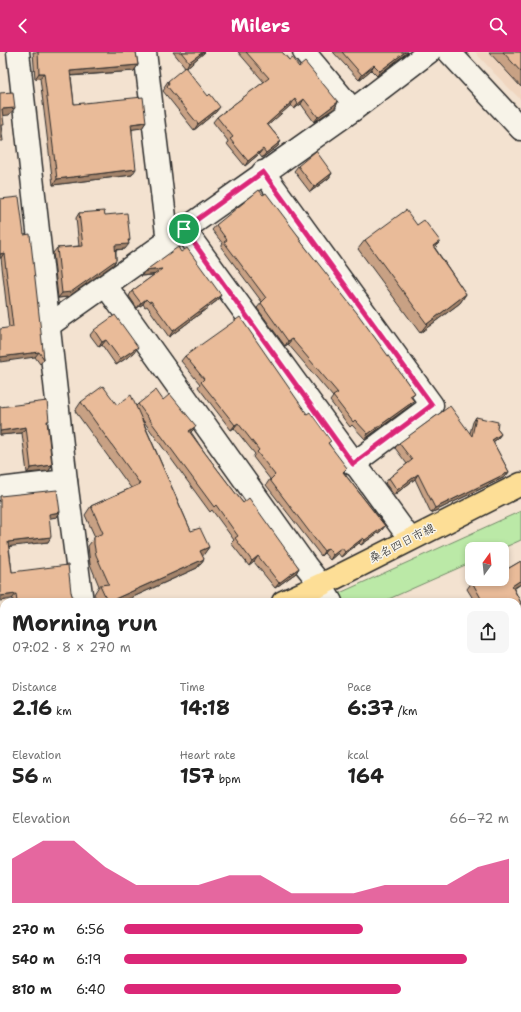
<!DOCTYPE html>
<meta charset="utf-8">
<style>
body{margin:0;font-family:"Shantell Sans","Klee One",sans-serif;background:#f6f6f6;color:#222;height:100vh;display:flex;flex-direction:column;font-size:15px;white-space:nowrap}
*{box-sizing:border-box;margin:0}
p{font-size:13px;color:#767676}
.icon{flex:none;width:22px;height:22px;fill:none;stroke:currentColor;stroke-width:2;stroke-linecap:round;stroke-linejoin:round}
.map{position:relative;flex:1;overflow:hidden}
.panel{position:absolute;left:0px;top:546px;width:521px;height:414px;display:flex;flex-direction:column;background:#fff;border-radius:12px 12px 0 0;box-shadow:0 2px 6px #0003}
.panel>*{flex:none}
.needle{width:26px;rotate:15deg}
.fabs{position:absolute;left:465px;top:490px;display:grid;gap:8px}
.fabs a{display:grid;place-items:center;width:44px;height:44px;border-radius:8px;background:#fff;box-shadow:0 2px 6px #0003;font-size:20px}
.pin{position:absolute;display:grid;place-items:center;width:34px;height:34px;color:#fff;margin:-17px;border:2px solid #fff;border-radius:50%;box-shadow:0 1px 4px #0007}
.round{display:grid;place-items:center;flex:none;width:42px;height:42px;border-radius:8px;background:#f6f6f6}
.head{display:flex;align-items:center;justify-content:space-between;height:68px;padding:0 12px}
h1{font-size:22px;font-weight:700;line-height:30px}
.stats{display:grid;grid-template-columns:repeat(3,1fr);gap:6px;height:68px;padding:4px 12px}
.stats div{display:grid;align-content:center}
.stats b{font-size:20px;font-weight:700}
.stats small{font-size:11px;font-weight:400}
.stats p{font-size:11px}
.chart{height:112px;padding:8px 12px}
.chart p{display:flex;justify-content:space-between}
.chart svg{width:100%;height:72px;margin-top:4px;fill:#db2777;opacity:.7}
ul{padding:0 12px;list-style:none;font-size:13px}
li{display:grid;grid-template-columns:64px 48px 1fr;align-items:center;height:30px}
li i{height:10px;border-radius:5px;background:#db2777}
header{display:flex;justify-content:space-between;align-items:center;height:52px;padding:0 12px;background:#db2777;color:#fff;font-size:18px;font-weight:700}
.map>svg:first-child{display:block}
.built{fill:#f0d6c0}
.green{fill:#bbe9a7;stroke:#738a69}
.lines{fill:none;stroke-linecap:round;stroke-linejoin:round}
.minor-casing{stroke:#2b2b2b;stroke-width:25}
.major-casing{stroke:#2b2b2b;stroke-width:25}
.minor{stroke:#f7f3e8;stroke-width:22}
.major{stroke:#fdde96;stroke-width:22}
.wall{fill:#c8a184;stroke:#2b2b2b}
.shaded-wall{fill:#a3836b;stroke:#2b2b2b}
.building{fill:#e9bb99;stroke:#2b2b2b}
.route-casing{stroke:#fff;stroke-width:8}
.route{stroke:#db2777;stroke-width:5}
.labels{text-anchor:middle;stroke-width:3;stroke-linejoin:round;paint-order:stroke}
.street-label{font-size:12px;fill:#2b2b2b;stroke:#f7f3e8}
</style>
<header><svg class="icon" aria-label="back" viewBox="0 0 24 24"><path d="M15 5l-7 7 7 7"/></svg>Milers<svg class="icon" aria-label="search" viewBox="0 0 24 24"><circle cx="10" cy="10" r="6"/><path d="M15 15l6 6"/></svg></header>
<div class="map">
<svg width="521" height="960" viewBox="0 0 521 960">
<rect width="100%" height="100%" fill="#f3e2d0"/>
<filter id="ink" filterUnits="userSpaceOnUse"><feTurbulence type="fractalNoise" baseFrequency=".025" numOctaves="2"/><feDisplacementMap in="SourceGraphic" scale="8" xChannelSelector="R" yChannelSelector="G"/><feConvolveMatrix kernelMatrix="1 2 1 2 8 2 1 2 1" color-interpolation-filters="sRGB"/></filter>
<g filter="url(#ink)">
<path class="built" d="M475 0H521V48L494 21Z"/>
<g class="green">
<path d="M521 459V488L501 497H472V510L382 550H320Z"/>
<path d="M4 703V792L0 795V705Z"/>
</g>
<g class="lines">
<g class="minor-casing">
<g id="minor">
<path d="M18 0 66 429 82 550"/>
<path d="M145 0 168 190"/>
<path d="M304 0 353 58"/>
<path d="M449 0 521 77"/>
<path d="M263 120 432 353 353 412"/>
<path d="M184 177 410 487"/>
<path d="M106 234 306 514 321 533 331 550"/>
<path d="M48 274 353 58 429 0"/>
<path d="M0 437 66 429"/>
<path d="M517 571 521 569"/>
<path d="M517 684 521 691"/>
<path d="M517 772 521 769"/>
<path d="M517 873 521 880"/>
<path d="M0 881 4 879"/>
<path d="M100 956 102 960"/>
<path d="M305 956 307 960"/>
<path d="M404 956 406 960"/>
<path d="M0 959 1 960"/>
<path d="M208 960 214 956"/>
<path d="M454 960 460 956"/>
</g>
</g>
<g class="major-casing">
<g id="major">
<path d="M283 550 321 533 521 432"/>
<path d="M0 682 4 680"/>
</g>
</g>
<use href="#minor" class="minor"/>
<use href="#major" class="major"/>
</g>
<g class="wall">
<path d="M33 0H136L138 13 134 19 71 24 74 52 146 70 142 76 132 77V123L53 133 40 26 35 27Z"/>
<path d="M173 0H205L186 16Z"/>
<path d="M238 0H282L289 8 299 15 338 50 335 56 314 70 301 52 294 57 291 53 268 73 281 89 278 94 262 106 259 102 245 114 227 92 228 89 213 70 217 65 264 30Z"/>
<path d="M333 0H408L377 24 371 18 359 28Z"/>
<path d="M489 0H521V35Z"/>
<path d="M168 29 216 60 194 78 163 39 165 36 164 35Z"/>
<path d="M298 114 332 121 329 126 310 140 294 119Z"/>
<path d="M263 143 300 186 299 187 415 341 411 346 410 354 365 387 352 373 350 375 330 349 333 345 288 292 285 294 257 256 262 250 221 195 223 192 212 178 216 173Z"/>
<path d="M0 147 24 183 44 307 40 312 35 305 9 276 1 206H0Z"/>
<path d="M79 161 105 163 128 190 125 197 116 198V208L113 213 68 245 58 246 53 201 57 196 79 194 76 166Z"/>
<path d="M417 173 440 189 435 196 466 242 460 251 420 281 358 197 365 188Z"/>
<path d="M145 219 218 248 169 285 147 254 145 255 143 252 137 256 129 244 132 239 154 223 141 224Z"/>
<path d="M94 278 134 301 116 313 102 293 99 295 90 283Z"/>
<path d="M185 304 307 362 329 392 344 421 385 474 381 479 361 493 359 491 341 505 338 501 330 508 324 501 321 504 266 433 270 427 253 405 255 402 234 376 231 378 198 335 200 332 181 309Z"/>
<path d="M163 348 196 374 191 380 205 401 243 451 299 516 296 521 275 536 254 510 249 514 231 491 234 488 212 458 210 460 142 367 191 479 209 495 202 504 204 507 197 516 122 550H98L94 542 99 534 90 512 88 494 95 485 85 463 91 454 131 436 75 359 81 350 136 354 138 352Z"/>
<path d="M0 355 47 372 52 413 49 419 27 421 22 381 0 383Z"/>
<path d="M476 365 497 377 501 382 497 387 493 390 509 420 505 425 431 461 415 427 394 443 385 431 389 426 407 412 395 396 399 391 470 381 473 370Z"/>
<path d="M0 444 60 460 57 465 49 466 48 490 9 494 12 520 71 540 74 550H13Z"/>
<path d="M521 509V532L514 537 521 551 517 557V550H475L467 537 472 530 504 519Z"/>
<path d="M521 779V837L518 810 517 808V781Z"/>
<path d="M12 956H54L57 960H13Z"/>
<path d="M114 956H197L200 960H114Z"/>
<path d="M235 956H299L300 960H238Z"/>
<path d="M318 956H397L398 960H319Z"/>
<path d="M416 956H445L447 960H418Z"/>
</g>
<g class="shaded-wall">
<path d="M203 0H205L186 16 189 10Z"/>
<path d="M405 0H408L377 24 380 19Z"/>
<path d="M138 13 134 19 66 24 70 19Z"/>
<path d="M374 13 371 18 359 28 362 23Z"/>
<path d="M39 21H44L40 26 35 27Z"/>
<path d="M295 47 291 53 264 77 267 72Z"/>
<path d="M304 47 301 52 294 57 298 52Z"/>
<path d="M338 50 335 56 314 70 318 65Z"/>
<path d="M220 55 216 60 194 78 198 72Z"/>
<path d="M15 56 9 63 0 64 2 57Z"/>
<path d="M146 70 142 76 127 78 131 72Z"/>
<path d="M281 89 278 94 262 106 266 101Z"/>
<path d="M263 97 259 102 245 114 248 109Z"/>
<path d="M136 117 132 123 53 133 57 127Z"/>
<path d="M332 121 329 126 310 140 314 135Z"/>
<path d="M128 188H130L127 192H129L125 197 112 198 115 193Z"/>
<path d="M440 189 434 198 433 194Z"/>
<path d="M4 201 1 206H0V202Z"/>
<path d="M116 208 113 213 68 245 58 246 62 241Z"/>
<path d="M162 217 158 222 141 224 145 219Z"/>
<path d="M466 242 460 251 420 281 427 272Z"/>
<path d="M221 243 218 248 169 285 173 279Z"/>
<path d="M146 247 143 252 137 256 141 251Z"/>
<path d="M292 287 288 292 285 294 288 289Z"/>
<path d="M106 288 102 293 99 295 102 290Z"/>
<path d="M138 295 134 301 116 313 120 307Z"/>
<path d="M39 300 35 305 0 310V305Z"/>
<path d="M414 349 410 354 365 387 368 382Z"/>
<path d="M238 371 234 376 231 378 235 373Z"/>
<path d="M196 374 192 379 186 384 189 379Z"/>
<path d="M26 375 22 381 0 383V379Z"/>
<path d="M501 382 497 387 488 393 492 388Z"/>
<path d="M52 413 49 419 27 421 31 416Z"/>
<path d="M509 420 505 425 431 461 435 456Z"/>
<path d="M418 422 415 427 394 443 397 438Z"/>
<path d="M60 460 57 465 45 467 49 462Z"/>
<path d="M385 474 381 479 361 493 365 488Z"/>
<path d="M51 485 48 490 5 495 8 490Z"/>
<path d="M363 486 359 491 341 505 345 500Z"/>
<path d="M209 495 202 505 200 499Z"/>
<path d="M328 496 324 501 321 504 324 499Z"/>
<path d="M342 496 338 501 330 508 333 503Z"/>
<path d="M258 504 254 510 249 514 252 509Z"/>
<path d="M204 507 197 516 122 550H108Z"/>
<path d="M299 516 296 521 275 536 279 531Z"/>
<path d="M521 528V532L507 540 512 534Z"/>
<path d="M16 542 12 547 0 549V544Z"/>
<path d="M4 645V648L0 650V647Z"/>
<path d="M521 752V757L517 758V754Z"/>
<path d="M521 833V837L517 839V835Z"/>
<path d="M4 862V867H0V864Z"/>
<path d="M521 901V904L517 906V903Z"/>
<rect x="0" y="942" width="4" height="5"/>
</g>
<g class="building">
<path d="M38 0H136L138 13 70 19 74 52 143 45 146 70 131 72 136 117 57 127 44 21H39Z"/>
<path d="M181 0H203L189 10Z"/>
<path d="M246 0H282L289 8 292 6 299 15 305 10 338 50 318 65 304 47 298 52 295 47 267 72 281 89 266 101 263 97 248 109 230 87 233 85 217 65 269 26Z"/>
<path d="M342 0H405L380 19 374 13 362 23Z"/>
<path d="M503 0H521V20Z"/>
<path d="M185 15 208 44 210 42 220 55 198 72 167 34 169 31 168 29Z"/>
<path d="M13 40 15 56 2 57 4 73H1L3 89H0V41Z"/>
<path d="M316 99 332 121 314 135 298 114Z"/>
<path d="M259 138 263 143 266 141 272 149 300 186 299 187 357 261 415 341 410 344 414 349 368 382 355 368 353 370 333 344 338 341 292 287 288 289 261 251 266 246 224 190 227 188 216 173Z"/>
<path d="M19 145 24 183 30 182 44 307 39 300 0 305V277L13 275 4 201 0 202V147Z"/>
<path d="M406 158 417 173 424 168 440 189 433 194 466 242 427 272 365 188Z"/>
<path d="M104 159 105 163 127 161 130 188H128L129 192 115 193 116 208 71 240 62 241 57 196 83 194 79 161Z"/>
<path d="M178 195 181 200 187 196 221 243 173 279 151 249 149 250 146 247 141 251 132 239 162 217 145 219Z"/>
<path d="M115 263 138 295 120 307 106 288 102 290 94 278Z"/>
<path d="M240 265 307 362 310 360 331 389 328 391 347 416 343 420 385 474 365 488 363 486 345 500 342 496 333 503 328 496 324 499 270 428 275 423 257 400 259 398 238 371 235 373 201 330 204 327 185 304Z"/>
<path d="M103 334 117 353 131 343 191 479 200 476 209 495 200 499 204 507 108 550 100 533 109 532 96 503 94 492V485L103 481 91 454 140 432 81 350Z"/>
<path d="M156 338 163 348 170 342 196 374 189 379 205 401 243 451 249 446 299 516 279 531 258 504 252 509 235 486 238 484 216 453 214 455 138 352Z"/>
<path d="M47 349 49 369H47L52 413 31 416 26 375 0 379V355Z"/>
<path d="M450 354 472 384 476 365 498 370 497 377 501 382 492 388 509 420 435 456 418 422 397 438 389 426 412 408 399 391Z"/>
<path d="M57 438 60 460 49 462 51 485 8 490 12 520 68 513 71 540 74 550H17L16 542 0 544V444Z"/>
<path d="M521 509V528L512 534 521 551 517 554V550H483L472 530 478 527H502V517L504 519Z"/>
<path d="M429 547 431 550H423Z"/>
<path d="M4 587V645L0 647V589Z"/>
<path d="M0 650 2 654 0 655Z"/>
<path d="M517 705 521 712V752L517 754Z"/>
<path d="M521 779V803L517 797V781Z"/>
<path d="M4 801V862L0 864V803Z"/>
<path d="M521 809V833L517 835V811Z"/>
<path d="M517 884 518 885 521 886V901L517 903Z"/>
<path d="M0 887 4 888V942H0Z"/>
<path d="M17 956H54L57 960H15L17 958Z"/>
<path d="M92 956 95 960H86Z"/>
<path d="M118 956H197L200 960H117Z"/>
<path d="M242 956H299L300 960H244Z"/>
<path d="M323 956H397L398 960H325Z"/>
<path d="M422 956H445L447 960H421Z"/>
<path d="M475 956H512L514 960H472Z"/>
</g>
</g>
<g class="lines" filter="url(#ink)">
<g class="route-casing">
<path id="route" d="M263 120 432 353 353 412 184 177Z"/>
</g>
<use href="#route" class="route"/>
</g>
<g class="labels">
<g class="street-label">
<text transform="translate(402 491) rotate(-27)" y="4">桑名四日市線</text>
</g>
</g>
</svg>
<div class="fabs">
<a><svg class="needle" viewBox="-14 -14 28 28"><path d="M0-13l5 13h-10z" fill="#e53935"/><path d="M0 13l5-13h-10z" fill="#767676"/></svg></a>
</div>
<div class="pin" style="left:184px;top:177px;background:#1e9e55"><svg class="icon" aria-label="arrive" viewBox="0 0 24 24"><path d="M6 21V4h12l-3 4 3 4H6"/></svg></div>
<section class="panel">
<div class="head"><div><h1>Morning run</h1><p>07:02 · 8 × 270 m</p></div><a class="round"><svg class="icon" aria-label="share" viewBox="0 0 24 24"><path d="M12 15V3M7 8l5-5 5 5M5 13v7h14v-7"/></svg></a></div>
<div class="stats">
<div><p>Distance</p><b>2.16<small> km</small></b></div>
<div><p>Time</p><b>14:18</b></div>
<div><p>Pace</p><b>6:37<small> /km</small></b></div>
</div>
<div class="stats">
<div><p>Elevation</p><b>56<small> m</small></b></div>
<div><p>Heart rate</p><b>157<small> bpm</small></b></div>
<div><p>kcal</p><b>164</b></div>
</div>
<div class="chart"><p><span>Elevation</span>66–72 m</p>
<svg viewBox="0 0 160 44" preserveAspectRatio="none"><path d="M0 44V17L10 6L20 6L30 22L40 33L50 33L60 33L70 27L80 27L90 38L100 38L110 38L120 33L130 33L140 33L150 22L160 17V44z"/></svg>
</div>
<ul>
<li><b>270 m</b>6:56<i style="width:62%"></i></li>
<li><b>540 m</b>6:19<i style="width:89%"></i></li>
<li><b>810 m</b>6:40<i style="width:72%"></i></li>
</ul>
</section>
</div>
